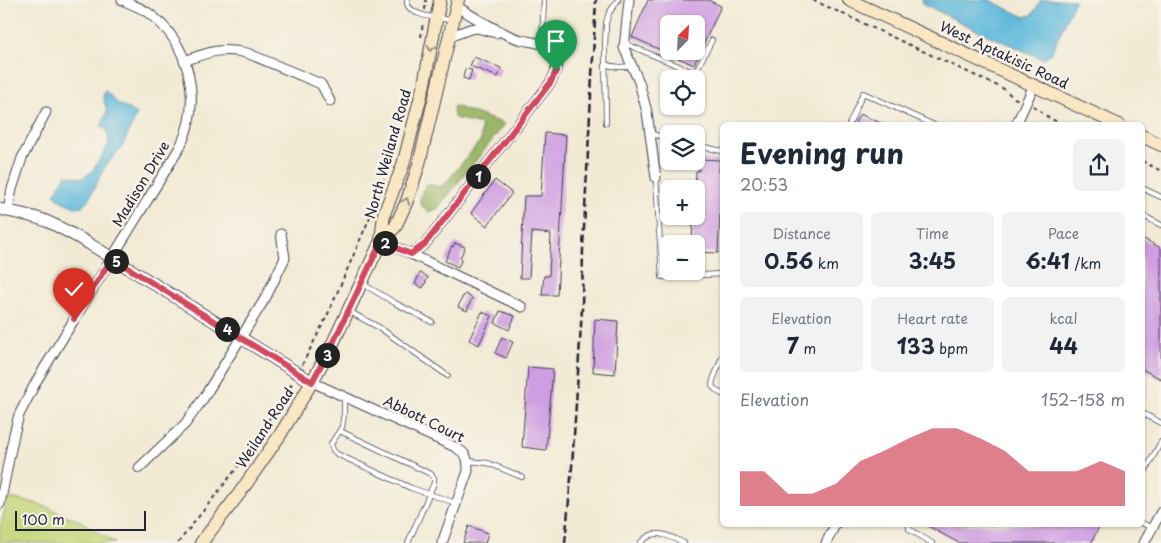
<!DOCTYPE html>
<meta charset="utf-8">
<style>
body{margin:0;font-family:"Playpen Sans",sans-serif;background:#f2f2f3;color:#1f2937;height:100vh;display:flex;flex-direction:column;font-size:19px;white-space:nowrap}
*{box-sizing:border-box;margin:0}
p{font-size:16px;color:#747a83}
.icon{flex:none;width:28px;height:28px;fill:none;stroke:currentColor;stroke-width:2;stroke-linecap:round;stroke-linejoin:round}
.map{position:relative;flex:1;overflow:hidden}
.details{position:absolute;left:720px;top:122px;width:425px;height:405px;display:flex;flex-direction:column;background:#fff;border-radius:8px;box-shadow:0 1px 4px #0004}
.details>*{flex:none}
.needle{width:32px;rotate:24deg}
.buttons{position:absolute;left:660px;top:15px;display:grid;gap:10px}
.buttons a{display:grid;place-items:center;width:45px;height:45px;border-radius:8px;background:#fff;box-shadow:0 1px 4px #0004;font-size:25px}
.scale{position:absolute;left:15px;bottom:12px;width:131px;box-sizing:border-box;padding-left:5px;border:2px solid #22223b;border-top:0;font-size:14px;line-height:18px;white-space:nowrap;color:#22223b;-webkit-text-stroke:4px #f7f3e8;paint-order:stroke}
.pin{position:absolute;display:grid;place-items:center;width:42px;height:42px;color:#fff;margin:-51px -21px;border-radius:50% 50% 50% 0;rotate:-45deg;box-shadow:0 0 5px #0007}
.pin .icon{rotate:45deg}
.km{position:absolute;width:25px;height:25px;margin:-12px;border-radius:50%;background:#222;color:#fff;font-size:14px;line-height:25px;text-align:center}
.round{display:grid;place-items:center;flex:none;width:52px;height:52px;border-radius:8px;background:#f2f2f3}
.overview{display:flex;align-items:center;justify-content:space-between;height:85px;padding:0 20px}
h1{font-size:28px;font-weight:700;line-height:38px}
.metrics{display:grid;grid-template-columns:repeat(3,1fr);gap:8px;height:85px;padding:5px 20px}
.metrics div{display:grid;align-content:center;border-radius:8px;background:#f2f2f3;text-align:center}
.metrics b{font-size:21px;font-weight:700}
.metrics small{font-size:14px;font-weight:400}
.metrics p{font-size:14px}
.chart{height:140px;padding:10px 20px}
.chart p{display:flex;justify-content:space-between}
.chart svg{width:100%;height:90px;margin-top:5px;fill:#d1495b;opacity:.7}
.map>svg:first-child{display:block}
.green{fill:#c3d476;stroke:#727b58}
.forest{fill:#9ab667;stroke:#5e6c51}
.water{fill:#5eb9dc;stroke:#406e8c}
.building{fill:#cf9ee2;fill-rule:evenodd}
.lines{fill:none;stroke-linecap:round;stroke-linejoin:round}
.service-casing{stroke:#414052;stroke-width:6}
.minor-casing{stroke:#414052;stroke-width:11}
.tertiary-casing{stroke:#414052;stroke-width:13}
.secondary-casing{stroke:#414052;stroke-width:14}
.path{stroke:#414052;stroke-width:2;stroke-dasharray:4 4;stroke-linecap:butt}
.service{stroke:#fff;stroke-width:4.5}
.minor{stroke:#fff;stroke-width:9}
.tertiary{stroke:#fff;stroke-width:11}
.secondary{stroke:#f9e7c3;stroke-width:12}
.rail{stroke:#22223b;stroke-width:2.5;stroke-dasharray:8 4;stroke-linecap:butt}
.oneway{stroke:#988e86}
.route-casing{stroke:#fff;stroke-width:10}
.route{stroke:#d1495b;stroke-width:6}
.labels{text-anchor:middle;stroke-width:5;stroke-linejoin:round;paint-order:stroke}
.street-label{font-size:14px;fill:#22223b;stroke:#f7f3e8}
</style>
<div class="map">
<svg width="1161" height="543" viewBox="0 0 1161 543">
<rect width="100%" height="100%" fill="#f7f3e8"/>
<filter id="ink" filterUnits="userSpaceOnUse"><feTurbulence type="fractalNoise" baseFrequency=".02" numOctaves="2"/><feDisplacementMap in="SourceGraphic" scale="10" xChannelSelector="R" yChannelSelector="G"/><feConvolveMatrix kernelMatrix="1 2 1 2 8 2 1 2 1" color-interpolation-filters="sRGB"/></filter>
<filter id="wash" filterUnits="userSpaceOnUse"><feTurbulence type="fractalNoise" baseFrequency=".0096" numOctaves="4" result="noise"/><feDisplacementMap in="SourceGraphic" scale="20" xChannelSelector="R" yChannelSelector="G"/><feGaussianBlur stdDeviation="1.12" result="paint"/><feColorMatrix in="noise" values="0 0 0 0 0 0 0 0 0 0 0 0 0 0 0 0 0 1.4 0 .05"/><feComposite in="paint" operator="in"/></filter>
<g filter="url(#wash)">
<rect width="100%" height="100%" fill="#f2ead4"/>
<path class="green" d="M8 498 39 504 82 522 115 543H0V527Z"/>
<path class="forest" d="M454 106 505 124 437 209 428 212 420 204C420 196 421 191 427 184L439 187 444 185 481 140V125L468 122 461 119H457L454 117 453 110Z"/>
<g class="water">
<path d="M921 0H989L1025 17 1032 15 1041 0H1075L1052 52 1043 59 985 34 925 5Z"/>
<path d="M105 90 117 103 137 114 122 147 105 167 88 201 82 206 75 207 61 201 54 194 66 175 82 178 91 173 105 151 109 143 107 130 101 126 107 112 103 96Z"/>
</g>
<g id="blocks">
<g class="building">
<path d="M648 0H708L721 6 694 65 632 37ZM669 24H696V51H669Z"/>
<path d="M474 57 501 68 498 77 470 66Z"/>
<path d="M465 69 472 70 469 80 463 78Z"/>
<path d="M860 114 885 125H854Z"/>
<path d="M545 133 566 135 557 295H542L544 276H549L551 234 532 232 529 278H520L524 196H541Z"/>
<path d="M699 159 720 160 719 172H722L718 253 696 252V244H692L693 216H696V189H695L696 171H699Z"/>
<path d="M495 180 512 193 487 226 471 213Z"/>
<path d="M1142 238 1161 248V379L1142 369Z"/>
<path d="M455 243 465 247 460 258 462 259 458 267 445 261 452 246 453 247Z"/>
<path d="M420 273 428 277 423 288 415 284Z"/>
<path d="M465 294 472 298 467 311 458 307 463 296H464Z"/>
<path d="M500 311 515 316 509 330 495 323Z"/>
<path d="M482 312 492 316 479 345 469 340Z"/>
<path d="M595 319 618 321 615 374 593 372Z"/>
<path d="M502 337 513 342 506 358 495 353Z"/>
<path d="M528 367 553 369 546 450 522 447Z"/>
<path d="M926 525H1100L1091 543H959Z"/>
<path d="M469 526 488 533 485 543H463Z"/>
</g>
</g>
</g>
<g filter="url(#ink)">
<use href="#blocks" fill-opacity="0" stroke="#414052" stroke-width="1"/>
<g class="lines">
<g class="service-casing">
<g id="service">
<path d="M407 0C405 16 439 18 451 20"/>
<path d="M542 43 544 0"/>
<path d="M624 43 695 73 712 40"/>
<path d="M605 64C615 68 622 67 632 66"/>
<path d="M606 123 605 47 606 23 609 13 618 0"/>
<path d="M849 125 863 93 934 125"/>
<path d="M651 134 669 138"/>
<path d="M696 145 722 151"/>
<path d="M656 178 662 277 722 274"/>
<path d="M1142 188 1161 197"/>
<path d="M1142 215 1161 225"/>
<path d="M363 284 395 303 432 322"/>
<path d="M350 312 380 328 448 376"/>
<path d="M722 357 713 380 712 386 717 391 722 394"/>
<path d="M344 398V414L342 427 331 444 333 450 337 454 411 488 456 503"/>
<path d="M1142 413 1161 423"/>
<path d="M340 431 431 474 434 478V483L408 543"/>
<path d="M468 461 488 463 522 477"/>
<path d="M1142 477 1161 442"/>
<path d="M1142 523 1152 528"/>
<path d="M909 525V529L932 543"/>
<path d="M640 543C643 540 647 537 651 535 661 531 675 539 684 543"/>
</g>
</g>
<g class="minor-casing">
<g id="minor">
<path d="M629 0 624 48 639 82 647 112 656 178"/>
<path d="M449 37 470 29 477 28 496 33"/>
<path d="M184 61C209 52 221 47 247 53L321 84 330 101"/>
<path d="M1016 125 1034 85"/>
<path d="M8 211 12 189 22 158 46 112"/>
<path d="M381 241 411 254 522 307"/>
<path d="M411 254 425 244 551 82C556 71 562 59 552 49 546 43 531 42 522 40 502 35 474 17 456 6"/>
<path d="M312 382 455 447C467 454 468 457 468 471L442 543"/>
<path d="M139 468 185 424 203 399 266 297 285 258 281 234"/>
<path d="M0 504 14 434 19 415 37 380 180 147C203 100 190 42 147 12 139 7 131 4 122 0"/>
<path d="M826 543 835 525"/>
<path d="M1144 543 1161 512"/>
</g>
</g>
<g class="tertiary-casing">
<path id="tertiary" d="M0 209C15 213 31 215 46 221 60 227 74 235 88 243L312 382"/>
</g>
<g class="secondary-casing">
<g id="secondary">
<path d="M849 0 1119 125"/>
<path d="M1142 136 1161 145"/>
<path d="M381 241 395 227 407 201 419 164 458 0"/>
<path d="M201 543 239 494 280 435 312 382 333 343 381 241 384 214 403 165 424 84 440 0"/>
</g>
</g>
<g class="path">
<path d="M813 0 1004 89 1014 98 1019 100"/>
<path d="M425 10 426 0"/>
<path d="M421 37 423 22"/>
<path d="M1033 106 1037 108 1049 118 1064 125"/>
<path d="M1142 161 1161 171"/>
<path d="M375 206 399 134"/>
<path d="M302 365 328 314 373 210"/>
<path d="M178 543 240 464 293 382"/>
</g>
<use href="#service" class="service"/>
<use href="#minor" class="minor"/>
<use href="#tertiary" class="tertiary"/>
<use href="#secondary" class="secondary"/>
<path class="rail" d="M565 543 572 467 582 309 583 247 596 0"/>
</g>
<defs><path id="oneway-chevron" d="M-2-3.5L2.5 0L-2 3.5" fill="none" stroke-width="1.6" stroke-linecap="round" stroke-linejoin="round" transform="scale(1.25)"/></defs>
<g class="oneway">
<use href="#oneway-chevron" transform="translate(431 48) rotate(101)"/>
<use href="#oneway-chevron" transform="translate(406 201) rotate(-69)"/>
</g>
</g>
<g class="lines" filter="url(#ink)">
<g class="route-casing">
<path id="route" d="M74 319 112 258 312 382 333 343 381 242 411 254 425 244 551 82 556 71"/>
</g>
<use href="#route" class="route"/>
</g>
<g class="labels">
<g class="street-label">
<text transform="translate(1004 55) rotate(25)" y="5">West Aptakisic Road</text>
<text transform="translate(388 154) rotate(-74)" y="5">North Weiland Road</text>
<text transform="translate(141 184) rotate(-59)" y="5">Madison Drive</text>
<text transform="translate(424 419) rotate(26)" y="5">Abbott Court</text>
<text transform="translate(265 428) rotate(-57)" y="5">Weiland Road</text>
</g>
</g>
</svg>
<div class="buttons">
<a><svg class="needle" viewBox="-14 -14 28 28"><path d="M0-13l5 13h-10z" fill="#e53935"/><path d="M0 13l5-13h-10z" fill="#747a83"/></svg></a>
<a><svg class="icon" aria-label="locate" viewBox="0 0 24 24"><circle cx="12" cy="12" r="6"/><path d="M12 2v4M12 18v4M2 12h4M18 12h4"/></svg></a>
<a><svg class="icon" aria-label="layers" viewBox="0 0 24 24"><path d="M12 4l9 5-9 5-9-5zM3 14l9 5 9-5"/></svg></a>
<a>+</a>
<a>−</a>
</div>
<div class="scale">100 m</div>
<div class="pin" style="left:556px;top:71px;background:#1e9e55"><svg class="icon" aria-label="arrive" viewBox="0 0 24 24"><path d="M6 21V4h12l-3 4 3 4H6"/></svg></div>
<div class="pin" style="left:74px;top:319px;background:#d93025"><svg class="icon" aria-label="check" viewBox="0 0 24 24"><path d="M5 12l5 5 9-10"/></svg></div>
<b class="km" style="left:478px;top:176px">1</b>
<b class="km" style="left:385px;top:243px">2</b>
<b class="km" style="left:327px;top:355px">3</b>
<b class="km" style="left:227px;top:329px">4</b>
<b class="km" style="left:116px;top:261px">5</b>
<section class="details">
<div class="overview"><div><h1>Evening run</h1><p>20:53</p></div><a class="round"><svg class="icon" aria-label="share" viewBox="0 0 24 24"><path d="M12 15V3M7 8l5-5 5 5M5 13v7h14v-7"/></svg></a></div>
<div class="metrics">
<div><p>Distance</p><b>0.56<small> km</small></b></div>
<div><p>Time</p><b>3:45</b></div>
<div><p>Pace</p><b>6:41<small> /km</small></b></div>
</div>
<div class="metrics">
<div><p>Elevation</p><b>7<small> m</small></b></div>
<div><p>Heart rate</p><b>133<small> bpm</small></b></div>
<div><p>kcal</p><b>44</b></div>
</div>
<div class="chart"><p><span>Elevation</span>152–158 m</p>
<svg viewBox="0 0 160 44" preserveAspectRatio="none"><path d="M0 44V27L10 27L20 38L30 38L40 33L50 22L60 17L70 11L80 6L90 6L100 11L110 17L120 27L130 27L140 27L150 22L160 27V44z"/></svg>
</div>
</section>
</div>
